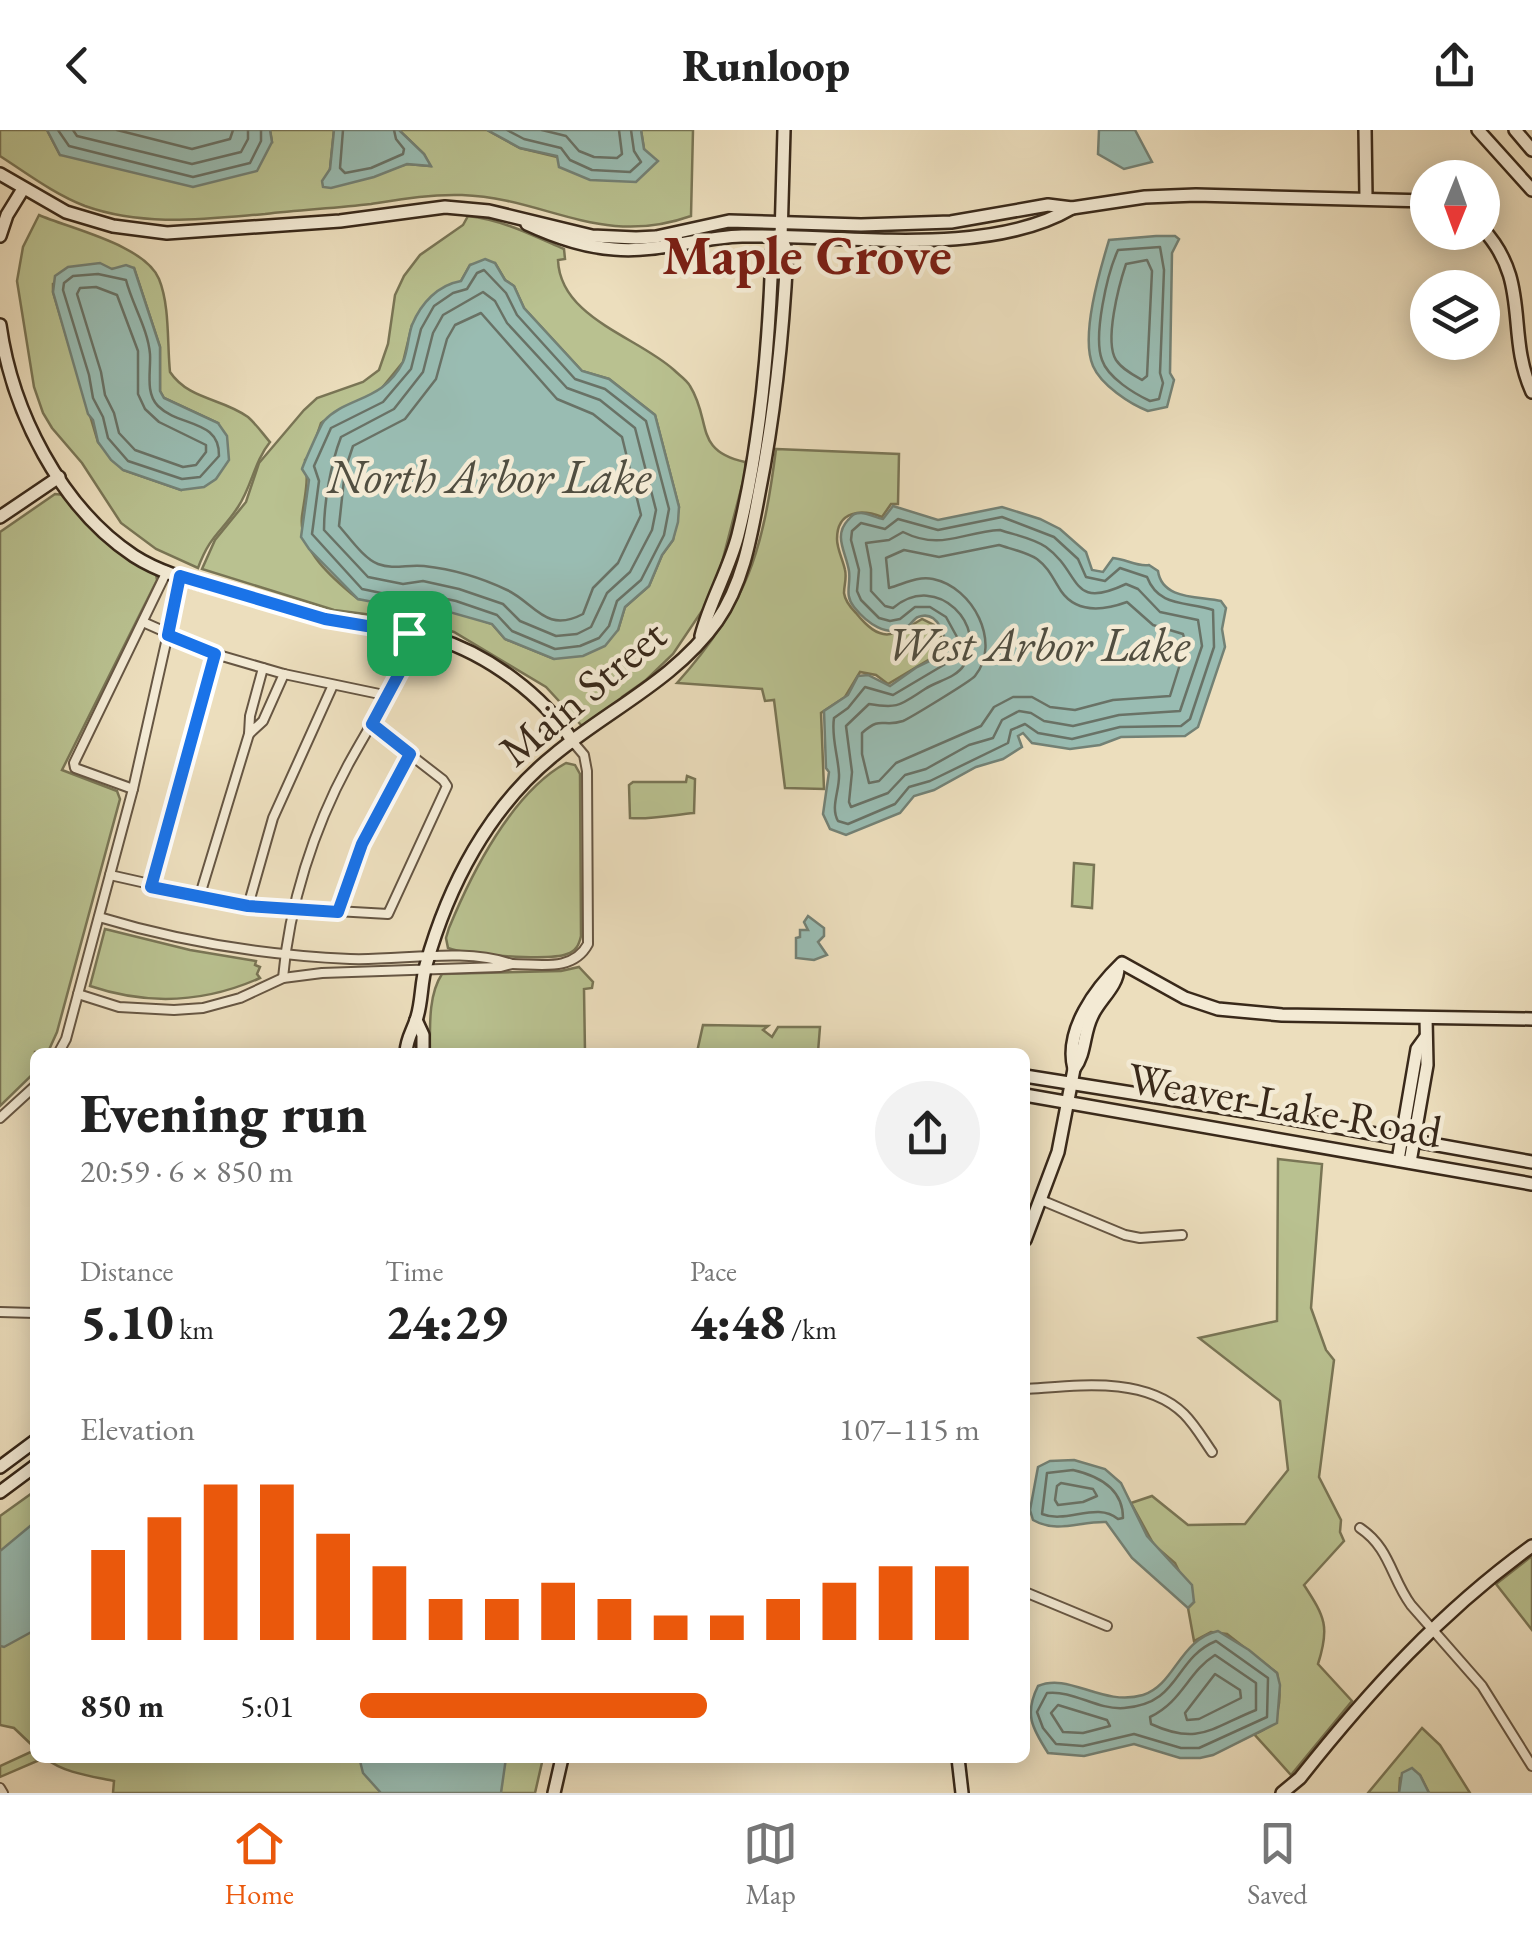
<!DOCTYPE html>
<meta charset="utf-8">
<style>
body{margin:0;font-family:"EB Garamond",serif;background:#f2f2f2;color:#222;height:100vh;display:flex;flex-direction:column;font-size:38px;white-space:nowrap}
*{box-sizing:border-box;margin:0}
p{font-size:32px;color:#767676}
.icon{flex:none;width:55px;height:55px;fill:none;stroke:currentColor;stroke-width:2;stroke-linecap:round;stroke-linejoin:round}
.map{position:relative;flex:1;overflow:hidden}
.side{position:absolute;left:30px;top:918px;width:1000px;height:715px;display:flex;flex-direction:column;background:#fff;border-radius:15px;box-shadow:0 5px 25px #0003}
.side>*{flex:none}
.needle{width:65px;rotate:181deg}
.tools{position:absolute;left:1410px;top:30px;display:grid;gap:20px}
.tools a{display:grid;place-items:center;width:90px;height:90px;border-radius:50%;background:#fff;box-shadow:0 5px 25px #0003;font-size:50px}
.pin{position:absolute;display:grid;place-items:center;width:85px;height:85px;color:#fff;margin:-42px;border-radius:20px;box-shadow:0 5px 15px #0006}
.round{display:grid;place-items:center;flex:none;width:105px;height:105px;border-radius:52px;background:#f2f2f2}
.head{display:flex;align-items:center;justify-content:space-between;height:170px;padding:0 50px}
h1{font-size:55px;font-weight:800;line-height:75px}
.figures{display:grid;grid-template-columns:repeat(3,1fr);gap:15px;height:170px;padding:10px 50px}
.figures div{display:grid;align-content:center}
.figures b{font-size:50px;font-weight:800}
.figures small{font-size:28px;font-weight:400}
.figures p{font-size:28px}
.chart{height:280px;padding:20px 50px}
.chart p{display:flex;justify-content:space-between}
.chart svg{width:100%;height:180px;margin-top:10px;stroke:#ea580c;stroke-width:6}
ul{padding:0 50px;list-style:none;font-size:32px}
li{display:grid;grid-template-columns:160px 120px 1fr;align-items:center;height:75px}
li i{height:25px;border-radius:12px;background:#ea580c}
header{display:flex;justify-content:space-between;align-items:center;height:130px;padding:0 50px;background:#fff;font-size:45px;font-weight:800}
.dock{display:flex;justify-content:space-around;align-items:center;height:140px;border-top:2px solid #e0e0e0;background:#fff;font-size:28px;color:#767676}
.dock a{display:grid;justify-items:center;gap:5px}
.dock .current{color:#ea580c}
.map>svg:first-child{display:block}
.green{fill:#b9c190;stroke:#797555;stroke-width:2.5;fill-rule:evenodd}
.water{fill:#99bcb2;stroke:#738175;stroke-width:2.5}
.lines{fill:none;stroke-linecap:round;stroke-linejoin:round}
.shore{stroke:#697266;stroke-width:2.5}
.street-casing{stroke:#665643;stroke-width:12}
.secondary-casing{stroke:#39291a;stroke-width:16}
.street{stroke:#f3ead4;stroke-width:8}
.secondary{stroke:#f3ead4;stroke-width:11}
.route-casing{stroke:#fff;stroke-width:20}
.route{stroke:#1a73e8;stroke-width:12}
.labels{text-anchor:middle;stroke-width:9;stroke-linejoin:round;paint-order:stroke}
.street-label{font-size:45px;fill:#39291a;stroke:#f3ead4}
.water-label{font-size:48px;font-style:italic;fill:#514e40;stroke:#f3ead4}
.district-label{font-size:55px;font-weight:bold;fill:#7a1f14;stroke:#f3ead4}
</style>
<header><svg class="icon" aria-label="back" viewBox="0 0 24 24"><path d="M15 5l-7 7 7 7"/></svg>Runloop<svg class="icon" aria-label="share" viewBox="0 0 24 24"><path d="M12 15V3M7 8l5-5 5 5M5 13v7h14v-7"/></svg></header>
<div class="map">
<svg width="1532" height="1663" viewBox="0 0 1532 1663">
<rect width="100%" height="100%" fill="#ecdebd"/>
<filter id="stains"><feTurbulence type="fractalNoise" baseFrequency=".002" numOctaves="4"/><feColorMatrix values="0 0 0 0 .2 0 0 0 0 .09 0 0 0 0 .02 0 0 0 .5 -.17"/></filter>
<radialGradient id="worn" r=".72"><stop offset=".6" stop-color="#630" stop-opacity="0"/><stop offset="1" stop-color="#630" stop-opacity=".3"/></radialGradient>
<g class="green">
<path d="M0 0H47L60 25 272 12 270 0H334L330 39 357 50 407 34 430 36 424 24 399 0H487L520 18 557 27 644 19 641 0H693L691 86C601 118 546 68 462 65 430 64 402 69 371 74 336 78 301 80 265 84 204 89 144 97 85 76 54 64 28 44 0 26Z"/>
<path d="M39 85C71 99 145 115 159 149 170 176 167 213 170 242 189 270 222 268 248 287 256 294 263 304 270 312 254 332 252 356 238 377 221 403 210 405 198 438L156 419 121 393 82 333 52 298 43 283 34 257 17 151 23 117ZM134 138 160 217V261L164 268 218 293 181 360 123 340 98 312 53 162V154L112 139Z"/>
<path d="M468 86C503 90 532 105 564 119L565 129 558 130C560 188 638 207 674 240 679 245 687 250 690 256 712 291 693 321 745 332L746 340 714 463 673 524 646 550 622 567 620 573 582 596 546 557 454 502 411 490 334 480 202 439 215 410 246 372 259 333 304 280 317 268 363 252 379 240 388 214 395 165 404 146 420 125 463 95ZM495 133 505 150 514 156 524 178 582 241 609 249 655 285 679 377 673 410 662 425 649 456 625 477 618 500 554 529 505 509 492 494 453 480 418 473 358 469C333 449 298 419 302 386 305 365 309 350 305 330L311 323 321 293 335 283 377 264 403 232 412 195 461 151 470 135Z"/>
<path d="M776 319 899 324 898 374H891L882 387C862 379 837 380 837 409 837 419 843 430 845 440 847 448 844 455 844 463 845 471 851 478 856 483 881 514 892 507 922 489L934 495 945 514 940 523 888 554 876 545 860 542 845 567 821 583 824 659 785 658 774 570 765 571 762 559 677 553C747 475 763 422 776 319Z"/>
<path d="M55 364 65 365C92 398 117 423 156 444L157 450 62 640 117 661 120 669 57 902 48 922H35V942L0 976V402Z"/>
<path d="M566 633 575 635 580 644 581 806C579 815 576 821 567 824 550 831 465 825 448 818L446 808 449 798C472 742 512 663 566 633Z"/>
<path d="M687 646 695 649 694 683C673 685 649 690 630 688L629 655 633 652H686Z"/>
<path d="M1074 733 1094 735 1092 778 1072 776Z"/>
<path d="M105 799 190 820 256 831 255 835 260 837 257 844 260 848C204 873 149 876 90 856Z"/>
<path d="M579 837 593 852 592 858 584 859 585 922H430C430 898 428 865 442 844L561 841Z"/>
<path d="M703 895 768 896 763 900 772 907 778 897H820L818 922H697Z"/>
<path d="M1278 1029 1322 1034 1311 1178 1326 1220 1334 1230 1319 1347 1341 1390 1340 1402 1344 1411 1304 1455C1325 1487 1330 1497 1318 1534L1352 1571 1291 1645 1254 1604C1282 1595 1282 1568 1277 1543L1227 1504 1211 1502 1194 1511 1188 1478 1194 1472 1175 1433 1154 1415 1131 1373 1152 1366 1188 1395 1245 1394 1288 1340 1280 1271 1199 1208 1277 1191Z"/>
<path d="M35 1361V1618L14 1598 0 1595V1386Z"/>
<path d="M1532 1426V1500L1496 1454Z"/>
<path d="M1422 1598 1440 1615 1470 1663H1429L1420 1645 1400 1648 1399 1663H1368Z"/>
<path d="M35 1620V1628H44L0 1647V1636Z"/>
<path d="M45 1628H543L535 1663H113L114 1651C90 1646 64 1643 45 1628Z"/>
</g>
<g class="water">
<path d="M47 0H270L272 12 257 41 193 57 60 25Z"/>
<path d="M334 0H399L424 24 431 36 407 34 374 47 331 58 323 57 322 51 330 39Z"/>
<path d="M487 0H641L644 19 658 31 636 52 590 50 559 37 557 26 520 18Z"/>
<path d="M1099 0H1135L1152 32 1124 39 1098 24Z"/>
<path d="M1156 106H1175L1179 109 1172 123 1170 243 1174 250 1167 277 1148 281C1130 274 1101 255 1093 236 1080 206 1100 140 1109 110Z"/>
<path d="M485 129 495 133 505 150 514 156 524 178 582 241 609 249 655 285 679 377 678 392 673 410 662 425 649 456 625 477 618 500 605 516 583 526 554 529 505 509 492 494 418 473 408 479 358 469 309 419 301 407 309 350 302 339C304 333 321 294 324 291 347 266 383 272 403 232 408 221 408 206 412 195 421 173 438 155 461 151L470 135Z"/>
<path d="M100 133 112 139 126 135 134 138 160 217V261L164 268 218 293 227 306 229 330 216 349 204 357 181 360 123 340 111 330 98 312 93 290 88 284 53 162 55 146 68 137Z"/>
<path d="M893 376 938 390 1002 377 1040 389 1060 399 1086 422 1092 440 1103 442 1113 428C1126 429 1137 437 1149 435L1158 441C1162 470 1199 466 1221 471L1226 478 1222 499 1225 517 1198 597 1185 606 1121 607 1100 615 1070 619 1032 613 1023 603 1018 606 1022 617 1003 629 976 637 934 660 914 666 900 683 846 705 830 699 823 684 829 642 826 638 824 581 848 565 858 546 868 545 890 556 917 537 946 523C947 509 939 479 918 487 915 488 910 495 907 497 887 509 866 492 854 477 844 465 851 455 849 441 846 422 833 406 848 390 853 385 853 383 861 383 868 383 876 388 883 389Z"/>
<path d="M808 786 824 798V806L818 812 827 825 814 830 796 828V808L800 807V800H808L804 792Z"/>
<path d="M1074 1330 1105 1339 1121 1353 1147 1406 1192 1455 1194 1472 1188 1478 1132 1428 1106 1392C1080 1391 1058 1404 1033 1390L1030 1380 1038 1337 1050 1331Z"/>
<path d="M35 1392V1500L4 1517 0 1516V1421Z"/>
<path d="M1218 1501 1249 1520 1277 1543 1280 1555 1277 1593 1213 1625 1200 1628H1180L1134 1614 1084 1626 1048 1623C1032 1598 1024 1584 1038 1556 1069 1542 1102 1577 1143 1565 1175 1555 1179 1510 1218 1501Z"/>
<path d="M343 1628H506L501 1663H381L363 1643 360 1631Z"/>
<path d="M1412 1638 1420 1645 1429 1663H1399L1402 1643Z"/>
</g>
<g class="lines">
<g class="shore">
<path d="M58 0 69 16 193 47 250 33 261 11V0"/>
<path d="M73 0 77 6 192 34 241 22 248 9V0"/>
<path d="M117 0 192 19 230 9 233 0"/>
<path d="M343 0 340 38 345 43 371 38 403 24 404 19 396 9 394 0"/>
<path d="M507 0 524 9 561 18 570 30 592 40 630 42 641 32 634 21 631 0"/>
<path d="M542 0 566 6 579 21 594 27 617 28 622 24 619 0"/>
<path d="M1160 117 1164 140 1160 243 1163 253 1159 269 1150 271C1135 264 1108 248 1102 230 1093 206 1107 144 1118 120Z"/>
<path d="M1147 130 1152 141 1147 246 1142 250C1133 245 1122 239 1116 230 1104 211 1119 155 1126 134Z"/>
<path d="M484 140 506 163 517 185 575 249 605 259 646 291 669 379 664 405 641 450 617 471 609 496 599 508 580 516 555 519 512 501 497 485 456 471 419 463 405 468 362 459 312 404 319 351 314 336 331 298 383 272 411 239 421 199 434 176 453 163 467 159 477 143Z"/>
<path d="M98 144 126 150C132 174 148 199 150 224 151 241 145 263 158 276 179 297 220 289 219 326L200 347 182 349 128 331 108 308 103 287 93 268 89 245 63 160 64 153 73 146Z"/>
<path d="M96 157 117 165 138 221V264L145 279 159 292 206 315V322L196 335 183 337 135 320 119 303 114 283 105 265 101 242 77 164 80 158Z"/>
<path d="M483 162 495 171 507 193 567 258 600 270 635 298 656 380 652 400 630 442 607 463 591 497 577 504 556 506 520 491 503 474 459 459 423 451 403 454 368 447 324 400C324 372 331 333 341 307L394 279 423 242 433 203 443 185Z"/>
<path d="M481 183 557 269 593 284 622 307 641 385 618 433 593 458 583 484C545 504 535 473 507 460 482 448 451 439 424 436 408 434 394 440 378 434 364 429 349 407 339 396L345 340 353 316 405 289 436 249 447 209 455 195Z"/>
<path d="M1002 387 1054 407 1078 429 1086 447 1105 451 1120 438 1147 447C1159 478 1187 471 1213 480L1214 517 1190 589 1181 596 1120 597 1072 609 1038 603 1025 594 1011 600 1008 613 930 651 909 657 895 674 848 694 838 691C830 677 840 660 839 644 838 625 831 607 834 588L848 578 865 557 893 565 952 530 957 507 946 487 930 477H915L900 489 890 491 879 488 861 470 857 461 859 440 851 410 852 401 861 393 885 399 898 389 938 400Z"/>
<path d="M1000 400C1015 405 1033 408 1046 417 1082 443 1069 481 1126 454L1138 459 1160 482 1198 490 1202 516 1180 581 1119 585 1073 596 1044 591 1031 583 1019 581 1002 590 993 608 969 615 926 639 905 645 888 663 851 677 849 672 852 642 846 596 869 574C899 579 900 575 925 559 937 551 956 548 964 535 989 498 938 440 893 478L885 476 871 461V439L866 413 889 410 903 402C941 421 962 402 1000 400Z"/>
<path d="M999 415C1011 419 1026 422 1037 429 1049 438 1053 449 1061 461 1077 484 1105 480 1127 472L1153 495 1183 504 1186 515 1170 566 1113 570 1075 580 1050 577 1032 567H1013L994 577 981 596 896 633 879 651 869 653 862 624V603C882 585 882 598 903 591 910 588 971 551 975 546 1002 513 973 457 933 449 917 446 904 454 889 458L886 428 904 420 939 427Z"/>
<path d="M1073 1340C1099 1346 1123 1359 1123 1388L1118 1389C1097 1371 1067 1394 1042 1384L1047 1343Z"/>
<path d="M1061 1353 1093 1359 1097 1366 1083 1372 1058 1375 1055 1370 1057 1356Z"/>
<path d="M1216 1511 1268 1548 1267 1587 1199 1618H1181L1134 1604 1083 1616 1056 1614 1043 1598 1037 1582 1047 1563C1074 1560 1096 1580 1124 1578 1181 1574 1173 1529 1216 1511Z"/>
<path d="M1215 1525 1256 1553V1580C1211 1598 1199 1616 1151 1594L1150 1587C1182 1572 1188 1542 1215 1525Z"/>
<path d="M1215 1544 1240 1560 1241 1568 1199 1589 1187 1590 1185 1583Z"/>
<path d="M1058 1575 1107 1590 1110 1596 1083 1603 1063 1602 1051 1583Z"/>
</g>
<g class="street-casing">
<g id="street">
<path d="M143 492 215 524 284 544 389 566"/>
<path d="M263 538 250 586 249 604 263 591 284 544"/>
<path d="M133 659 75 638 74 633 167 441"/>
<path d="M110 745 248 776 388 784 447 656 443 650 372 595"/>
<path d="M151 757 215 524"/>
<path d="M199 768 249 604"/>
<path d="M248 776 273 688 333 555"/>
<path d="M338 783 362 714 411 624"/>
<path d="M512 834C540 834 573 842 588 814L587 641 584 625 573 612"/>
<path d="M283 848C289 775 314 698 348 635 374 587 397 558 409 503"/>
<path d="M78 864 119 877 174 880 203 878 240 868 283 848 322 843 500 837 512 834C462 817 402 831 350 829 264 825 181 812 99 787"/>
<path d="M59 922 66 909 133 659 181 446"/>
<path d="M0 988 35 956"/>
<path d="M1041 1070 1125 1105 1140 1108 1182 1105"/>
<path d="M0 1182 35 1183"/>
<path d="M1025 1259C1075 1256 1144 1245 1184 1284 1195 1295 1203 1309 1212 1322"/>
<path d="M1360 1398C1390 1418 1391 1448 1411 1475L1482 1556 1532 1636"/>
<path d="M1025 1462 1107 1496"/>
<path d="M0 1658 3 1663"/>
</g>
</g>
<g class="secondary-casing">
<g id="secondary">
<path d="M1365 0 1366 67"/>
<path d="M1478 0 1532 60"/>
<path d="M1515 0 1532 20"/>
<path d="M0 44 66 82 113 96 167 103 340 91 445 77 489 81 592 106 636 108 656 107 729 91 861 95 951 92 1048 75 1072 78 1145 67 1196 65 1428 71"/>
<path d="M527 94C555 107 583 117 614 119 658 123 699 107 742 106 841 104 985 129 1072 78"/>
<path d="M1482 98C1532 152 1505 202 1532 262"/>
<path d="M0 106 7 85 23 59"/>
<path d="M0 195C12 281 60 377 134 426 162 444 196 452 227 461 261 471 295 483 330 490 364 497 401 498 435 508 487 524 544 565 573 612"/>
<path d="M0 387 59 347"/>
<path d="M701 506C710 471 729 440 738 405 761 313 769 216 772 122L781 108"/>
<path d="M416 890 423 905V922"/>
<path d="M406 922C407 907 413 901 417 887 422 871 421 852 426 835 448 756 489 677 554 625 608 580 675 550 717 491 743 454 751 406 759 363 775 283 783 204 787 122L781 108 784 0"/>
<path d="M1074 939C1064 900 1096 858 1122 833L1185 868 1218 879 1282 885 1532 889"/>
<path d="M1025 946 1270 985 1532 1032"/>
<path d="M1025 965 1532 1054"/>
<path d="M1398 1030 1417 919 1425 908"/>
<path d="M1410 1032 1427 935 1426 888"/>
<path d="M1025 1110 1058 1022 1074 939C1086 923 1083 904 1092 886 1099 870 1118 856 1118 838"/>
<path d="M0 1337 35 1311"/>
<path d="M0 1362 35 1336"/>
<path d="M958 1628 962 1663"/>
<path d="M554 1663 562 1628"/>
<path d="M1282 1663 1300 1648C1369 1561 1442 1481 1532 1416"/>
</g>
</g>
<use href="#street" class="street"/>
<use href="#secondary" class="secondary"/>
</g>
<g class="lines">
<g class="route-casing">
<path id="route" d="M180 446 325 489 409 503 402 538 372 594 410 624 362 714 338 782 248 776 151 757 215 524 168 505Z"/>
</g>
<use href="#route" class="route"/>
</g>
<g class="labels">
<g class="street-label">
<text transform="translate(582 562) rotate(-40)" y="16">Main Street</text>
<text transform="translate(1285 974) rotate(10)" y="16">Weaver Lake Road</text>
</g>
<g class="water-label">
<text x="489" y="363">North Arbor Lake</text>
<text x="1038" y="531">West Arbor Lake</text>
</g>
<g class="district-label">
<text x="807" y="144">Maple Grove</text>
</g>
</g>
<rect width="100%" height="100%" filter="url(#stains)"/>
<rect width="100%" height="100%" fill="url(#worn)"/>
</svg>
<div class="tools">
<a><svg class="needle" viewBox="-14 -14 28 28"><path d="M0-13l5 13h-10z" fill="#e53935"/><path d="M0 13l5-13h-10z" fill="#767676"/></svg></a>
<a><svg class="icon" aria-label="layers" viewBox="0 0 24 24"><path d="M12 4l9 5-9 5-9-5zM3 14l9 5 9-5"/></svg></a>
</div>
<div class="pin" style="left:409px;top:503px;background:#1e9e55"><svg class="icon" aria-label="arrive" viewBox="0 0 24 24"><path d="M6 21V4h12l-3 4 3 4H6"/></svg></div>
<section class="side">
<div class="head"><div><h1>Evening run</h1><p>20:59 · 6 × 850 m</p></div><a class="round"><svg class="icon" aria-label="share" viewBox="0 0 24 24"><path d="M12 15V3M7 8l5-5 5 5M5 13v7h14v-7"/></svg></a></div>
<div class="figures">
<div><p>Distance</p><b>5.10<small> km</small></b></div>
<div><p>Time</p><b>24:29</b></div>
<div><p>Pace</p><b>4:48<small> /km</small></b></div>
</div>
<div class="chart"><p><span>Elevation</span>107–115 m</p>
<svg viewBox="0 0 160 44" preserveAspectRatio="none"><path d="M5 44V22M15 44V14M25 44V6M35 44V6M45 44V18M55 44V26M65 44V34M75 44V34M85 44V30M95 44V34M105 44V38M115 44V38M125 44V34M135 44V30M145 44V26M155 44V26"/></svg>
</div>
<ul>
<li><b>850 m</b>5:01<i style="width:56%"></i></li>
</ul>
</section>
</div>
<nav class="dock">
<a class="current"><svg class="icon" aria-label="home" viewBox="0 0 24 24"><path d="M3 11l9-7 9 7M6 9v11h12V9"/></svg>Home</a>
<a><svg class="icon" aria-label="map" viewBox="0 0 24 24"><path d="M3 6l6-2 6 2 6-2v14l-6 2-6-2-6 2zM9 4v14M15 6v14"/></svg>Map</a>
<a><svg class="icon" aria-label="saved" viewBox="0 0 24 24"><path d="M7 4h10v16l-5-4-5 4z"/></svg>Saved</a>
</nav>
